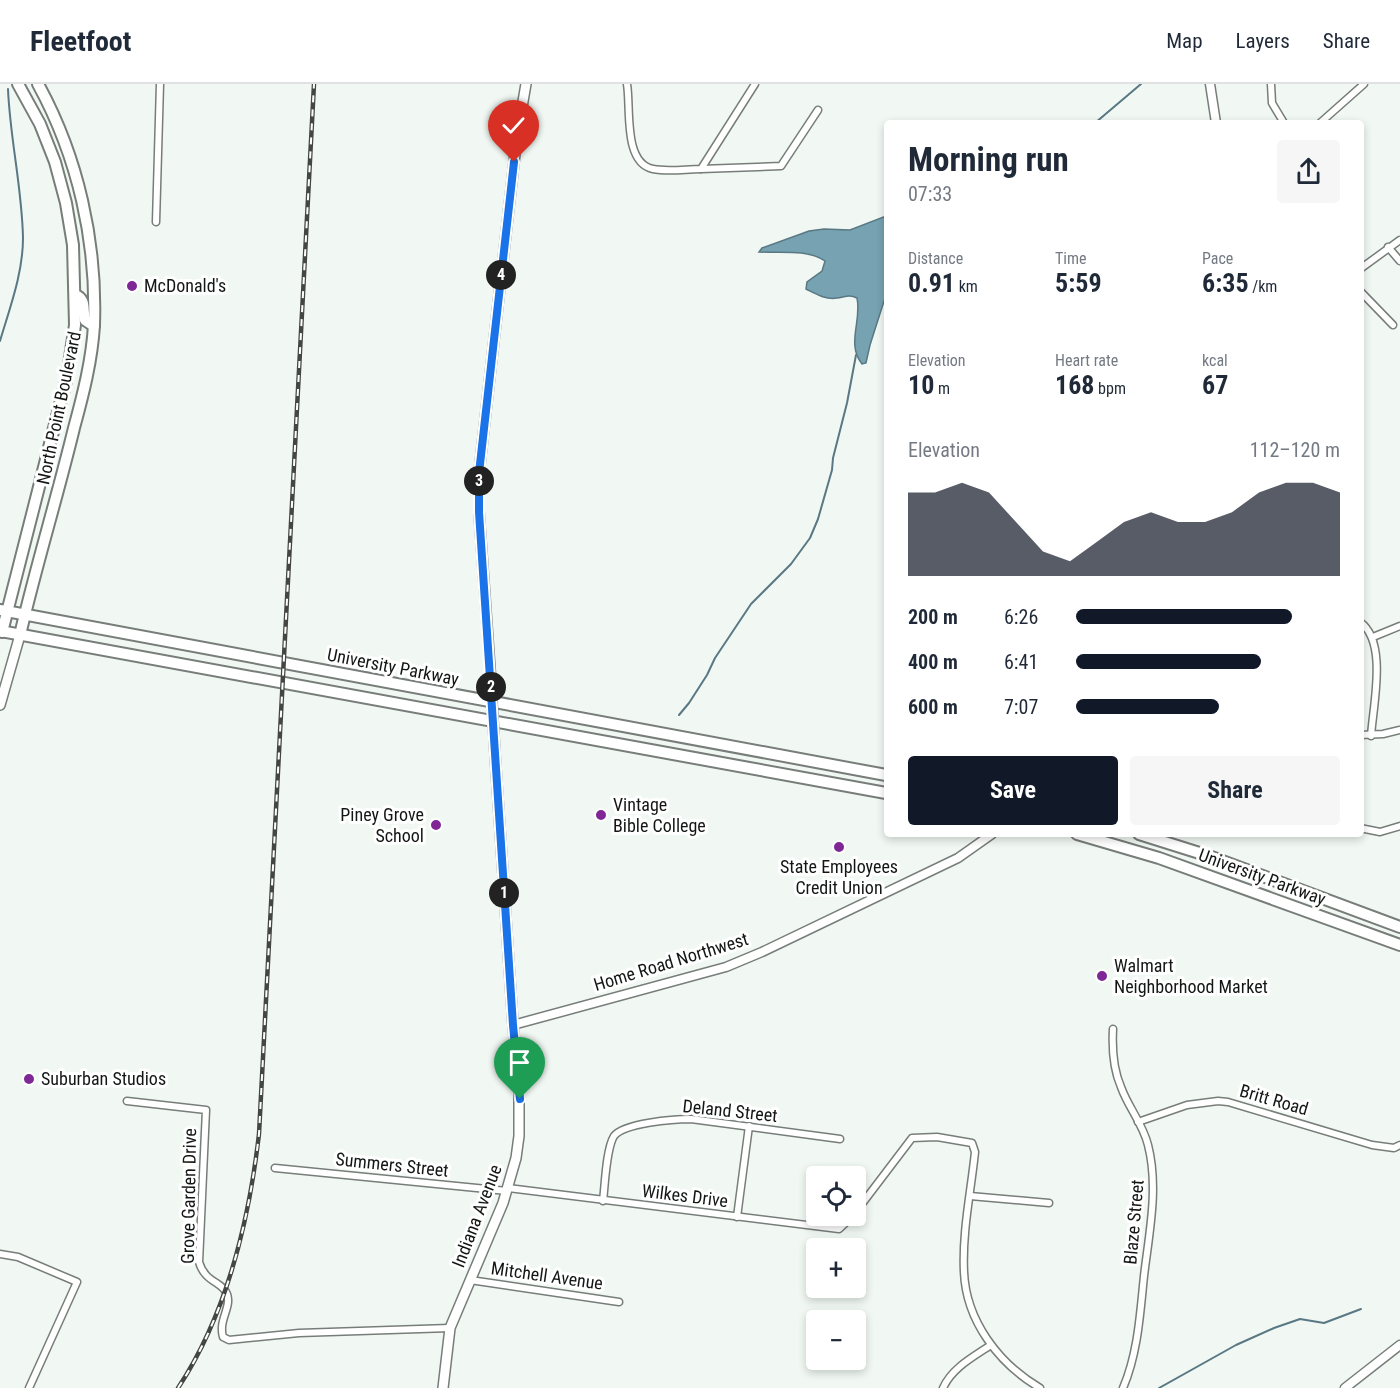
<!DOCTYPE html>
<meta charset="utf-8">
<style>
body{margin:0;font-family:"Roboto Condensed",sans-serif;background:#f6f6f7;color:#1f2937;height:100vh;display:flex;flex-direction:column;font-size:22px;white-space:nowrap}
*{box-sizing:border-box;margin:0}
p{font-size:20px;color:#747a83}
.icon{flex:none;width:33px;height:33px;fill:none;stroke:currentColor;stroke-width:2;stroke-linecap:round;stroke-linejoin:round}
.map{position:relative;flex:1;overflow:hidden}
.panel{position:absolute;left:884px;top:36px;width:480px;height:717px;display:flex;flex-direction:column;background:#fff;border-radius:6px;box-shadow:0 3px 9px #0003}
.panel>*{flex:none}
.tools{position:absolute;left:806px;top:1082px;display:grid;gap:12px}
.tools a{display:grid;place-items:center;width:60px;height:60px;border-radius:6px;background:#fff;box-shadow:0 3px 9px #0003;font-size:30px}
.pin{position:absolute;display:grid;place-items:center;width:51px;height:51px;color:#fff;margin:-62px -26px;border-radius:50% 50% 50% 0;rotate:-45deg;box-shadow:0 0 6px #0007}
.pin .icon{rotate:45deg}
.km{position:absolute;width:30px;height:30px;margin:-15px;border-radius:50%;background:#222;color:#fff;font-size:16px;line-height:30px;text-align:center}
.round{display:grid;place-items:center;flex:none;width:63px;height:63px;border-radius:6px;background:#f6f6f7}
.headline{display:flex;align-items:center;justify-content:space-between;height:102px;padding:0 24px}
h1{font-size:33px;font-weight:700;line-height:45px}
.metrics{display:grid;grid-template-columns:repeat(3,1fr);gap:9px;height:102px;padding:6px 24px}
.metrics div{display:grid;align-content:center}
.metrics b{font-size:26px;font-weight:700}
.metrics small{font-size:16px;font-weight:400}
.metrics p{font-size:16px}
.chart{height:168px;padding:12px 24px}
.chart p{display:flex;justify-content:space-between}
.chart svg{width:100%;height:108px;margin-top:6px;fill:#111827;opacity:.7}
.primary-button{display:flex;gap:12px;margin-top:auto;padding:12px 24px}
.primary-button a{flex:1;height:69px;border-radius:6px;background:#111827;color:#fff;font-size:24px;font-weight:700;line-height:69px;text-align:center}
.primary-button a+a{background:#f6f6f7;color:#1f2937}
ul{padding:0 24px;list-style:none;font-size:20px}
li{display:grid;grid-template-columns:96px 72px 1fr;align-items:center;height:45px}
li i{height:15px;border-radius:8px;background:#111827}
header{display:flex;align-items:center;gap:36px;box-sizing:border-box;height:84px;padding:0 30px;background:#fff;border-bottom:2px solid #e0e1e3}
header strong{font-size:28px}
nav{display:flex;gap:33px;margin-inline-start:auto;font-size:21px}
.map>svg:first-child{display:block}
.water{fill:#76a2b2;stroke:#597883;stroke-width:1.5}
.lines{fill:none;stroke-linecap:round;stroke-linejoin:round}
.stream{stroke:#597883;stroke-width:2}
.minor-casing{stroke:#777d79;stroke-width:9}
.tertiary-casing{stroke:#777d79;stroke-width:11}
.secondary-casing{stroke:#777d79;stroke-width:12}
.primary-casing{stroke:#777d79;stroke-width:14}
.minor{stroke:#fff;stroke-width:6}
.tertiary{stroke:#fff;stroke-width:8}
.secondary{stroke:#fff;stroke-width:9}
.primary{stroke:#fff;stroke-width:10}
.rail-casing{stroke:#434644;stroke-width:4.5}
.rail{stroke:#fff;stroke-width:2;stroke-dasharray:7;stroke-linecap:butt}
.secondary-bridge-casing{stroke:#777d79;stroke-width:12;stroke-linecap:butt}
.secondary-bridge{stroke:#fff;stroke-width:9}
.route-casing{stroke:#fff;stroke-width:12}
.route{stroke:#1a73e8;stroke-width:8}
.poi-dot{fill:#7e2795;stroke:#fff;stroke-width:2}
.labels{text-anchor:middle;stroke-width:6;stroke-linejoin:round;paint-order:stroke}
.poi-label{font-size:18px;fill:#141615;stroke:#fff;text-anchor:start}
.street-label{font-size:18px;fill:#141615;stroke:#fff}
</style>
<header>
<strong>Fleetfoot</strong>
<nav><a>Map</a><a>Layers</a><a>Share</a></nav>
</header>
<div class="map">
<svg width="1400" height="1304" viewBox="0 0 1400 1304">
<rect width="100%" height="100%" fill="#f1f8f3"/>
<path class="water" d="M886 132V211L870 261 866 279 862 280C846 260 862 237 857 214 849 210 845 213 837 214 826 216 816 210 806 205L807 198 822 187 825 177C808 165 779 169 759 168L762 164 809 147 824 145 850 146Z"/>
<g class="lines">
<g class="stream">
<path d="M1095 39 1141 0"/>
<path d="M0 257C10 223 23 189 23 154 22 103 10 55 8 5"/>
<path d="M679 631 689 619 707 591 715 574 751 520 791 480 810 454 818 435 832 386 833 374 847 319 856 271"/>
<path d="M1159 1304 1236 1261 1274 1244 1300 1235 1324 1239 1361 1225"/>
</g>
<g class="minor-casing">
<g id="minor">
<path d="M627 0C631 24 623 79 653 85 668 88 686 85 701 85L755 0"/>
<path d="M1271 0 1272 19 1284 39"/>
<path d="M1320 39 1364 0"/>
<path d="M701 85 781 82 818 26"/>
<path d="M156 138 160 0"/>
<path d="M1388 163 1400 177"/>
<path d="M1360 185 1400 156"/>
<path d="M1360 207 1393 241"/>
<path d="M1360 538C1388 558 1373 621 1371 652"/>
<path d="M1373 553 1400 542"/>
<path d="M1360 651 1383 650 1400 646"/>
<path d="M1360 744 1380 748 1400 742"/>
<path d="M1113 945C1112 964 1113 985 1121 1003 1128 1023 1143 1040 1148 1061 1159 1104 1149 1149 1144 1192 1140 1230 1138 1269 1123 1304"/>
<path d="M127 1017 206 1026 199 1178C205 1199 222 1197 227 1210 232 1223 218 1236 223 1253L229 1256 299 1249 450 1244"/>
<path d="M1138 1038 1187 1021 1218 1017 1228 1018 1372 1061 1394 1064 1400 1061"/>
<path d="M275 1084 507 1107"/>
<path d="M508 1104 839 1145 854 1131"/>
<path d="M970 1112 1049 1119"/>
<path d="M603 1117C605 1101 606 1065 614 1052 624 1039 674 1035 691 1035L840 1055"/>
<path d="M855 1129 912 1054 937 1053 972 1059 975 1068C971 1107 962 1148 964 1188 966 1237 999 1280 1040 1304"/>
<path d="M737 1133 749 1042"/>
<path d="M0 1170 18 1173 77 1198 29 1304"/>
<path d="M470 1196 619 1218"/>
<path d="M943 1304C952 1284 973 1273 991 1261"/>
</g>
</g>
<g class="tertiary-casing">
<g id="tertiary">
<path d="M1210 0 1216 39"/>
<path d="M513 941 726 883 762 868 958 774 992 750"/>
<path d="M1345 1304 1400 1261"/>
</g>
</g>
<g class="secondary-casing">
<g id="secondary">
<path d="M490 584 479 428V389L517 52 526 0"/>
<path d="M0 621 20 551"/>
<path d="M443 1304 450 1244 503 1119 516 1074 519 1052V1002L513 941 495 670"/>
</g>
</g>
<g class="primary-casing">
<g id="primary">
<path d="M75 211C87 215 82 227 85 236L94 242"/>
<path d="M0 526 886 691"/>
<path d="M0 547 886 709"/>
<path d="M2 548 67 293 75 241 73 161 66 119 55 78 40 40 18 0"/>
<path d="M20 551C36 482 57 414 74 344 83 311 92 276 94 241 97 158 78 73 38 0"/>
<path d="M1077 750 1159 774 1400 861"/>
<path d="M1139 750 1209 772 1400 843"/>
</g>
</g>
<use href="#minor" class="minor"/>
<use href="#tertiary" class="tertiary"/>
<use href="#secondary" class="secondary"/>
<use href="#primary" class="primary"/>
<g class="rail-casing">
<path id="rail" d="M178 1304C227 1230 249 1137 259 1050L314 0"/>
</g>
<use href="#rail" class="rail"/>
<g class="secondary-bridge-casing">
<path id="secondary-bridge" d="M490 584 495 670"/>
</g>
<use href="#secondary-bridge" class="secondary-bridge"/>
</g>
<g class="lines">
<g class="route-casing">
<path id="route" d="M514 78 479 389V428L513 941 520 1015"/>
</g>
<use href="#route" class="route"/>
</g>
<g class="poi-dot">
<circle cx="132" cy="202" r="6"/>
<circle cx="601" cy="731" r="6"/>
<circle cx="436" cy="741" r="6"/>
<circle cx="839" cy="763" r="6"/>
<circle cx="1102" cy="892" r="6"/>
<circle cx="29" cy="995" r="6"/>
</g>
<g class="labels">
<g class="poi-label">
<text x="144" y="208">McDonald's</text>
<text x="613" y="727">Vintage<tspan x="613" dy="21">Bible College</tspan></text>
<text x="424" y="737" text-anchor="end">Piney Grove<tspan x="424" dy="21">School</tspan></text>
<text x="839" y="789" text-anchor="middle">State Employees<tspan x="839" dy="21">Credit Union</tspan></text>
<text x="1114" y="888">Walmart<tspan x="1114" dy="21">Neighborhood Market</tspan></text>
<text x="41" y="1001">Suburban Studios</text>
</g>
<g class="street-label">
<text transform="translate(59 324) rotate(-78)" y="6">North Point Boulevard</text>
<text transform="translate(393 583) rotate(11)" y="6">University Parkway</text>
<text transform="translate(1262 793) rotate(20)" y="6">University Parkway</text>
<text transform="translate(671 878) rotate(-17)" y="6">Home Road Northwest</text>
<text transform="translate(1274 1016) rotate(16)" y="6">Britt Road</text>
<text transform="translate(730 1027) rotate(6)" y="6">Deland Street</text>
<text transform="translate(392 1081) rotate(6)" y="6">Summers Street</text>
<text transform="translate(189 1112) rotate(-89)" y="6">Grove Garden Drive</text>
<text transform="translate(685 1112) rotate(7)" y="6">Wilkes Drive</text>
<text transform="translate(477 1132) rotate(-69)" y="6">Indiana Avenue</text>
<text transform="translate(1134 1138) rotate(-85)" y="6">Blaze Street</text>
<text transform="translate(547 1192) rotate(8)" y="6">Mitchell Avenue</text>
</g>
</g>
</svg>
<div class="tools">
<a><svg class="icon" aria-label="locate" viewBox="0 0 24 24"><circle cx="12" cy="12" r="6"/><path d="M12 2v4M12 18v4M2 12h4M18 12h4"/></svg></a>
<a>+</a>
<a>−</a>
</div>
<div class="pin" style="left:520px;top:1015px;background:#1e9e55"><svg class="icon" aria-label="arrive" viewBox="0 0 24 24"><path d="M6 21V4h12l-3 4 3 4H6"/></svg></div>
<div class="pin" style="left:514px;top:78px;background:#d93025"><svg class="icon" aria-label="check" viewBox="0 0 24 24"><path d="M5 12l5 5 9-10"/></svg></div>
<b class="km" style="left:504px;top:809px">1</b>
<b class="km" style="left:491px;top:603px">2</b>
<b class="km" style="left:479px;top:397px">3</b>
<b class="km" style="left:501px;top:191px">4</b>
<section class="panel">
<div class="headline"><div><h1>Morning run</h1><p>07:33</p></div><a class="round"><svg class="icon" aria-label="share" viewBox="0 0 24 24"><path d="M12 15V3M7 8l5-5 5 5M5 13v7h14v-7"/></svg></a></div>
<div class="metrics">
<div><p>Distance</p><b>0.91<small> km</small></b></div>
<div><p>Time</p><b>5:59</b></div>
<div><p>Pace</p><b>6:35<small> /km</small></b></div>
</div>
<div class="metrics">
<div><p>Elevation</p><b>10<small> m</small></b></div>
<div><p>Heart rate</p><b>168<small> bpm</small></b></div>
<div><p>kcal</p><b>67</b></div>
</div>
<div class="chart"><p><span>Elevation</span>112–120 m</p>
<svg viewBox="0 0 160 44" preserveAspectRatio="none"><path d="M0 44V10L10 10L20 6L30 10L40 22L50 34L60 38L70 30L80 22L90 18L100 22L110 22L120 18L130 10L140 6L150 6L160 10V44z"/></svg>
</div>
<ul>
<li><b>200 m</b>6:26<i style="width:82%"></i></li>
<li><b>400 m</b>6:41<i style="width:70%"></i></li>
<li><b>600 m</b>7:07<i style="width:54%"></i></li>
</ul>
<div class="primary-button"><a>Save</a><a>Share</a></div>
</section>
</div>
